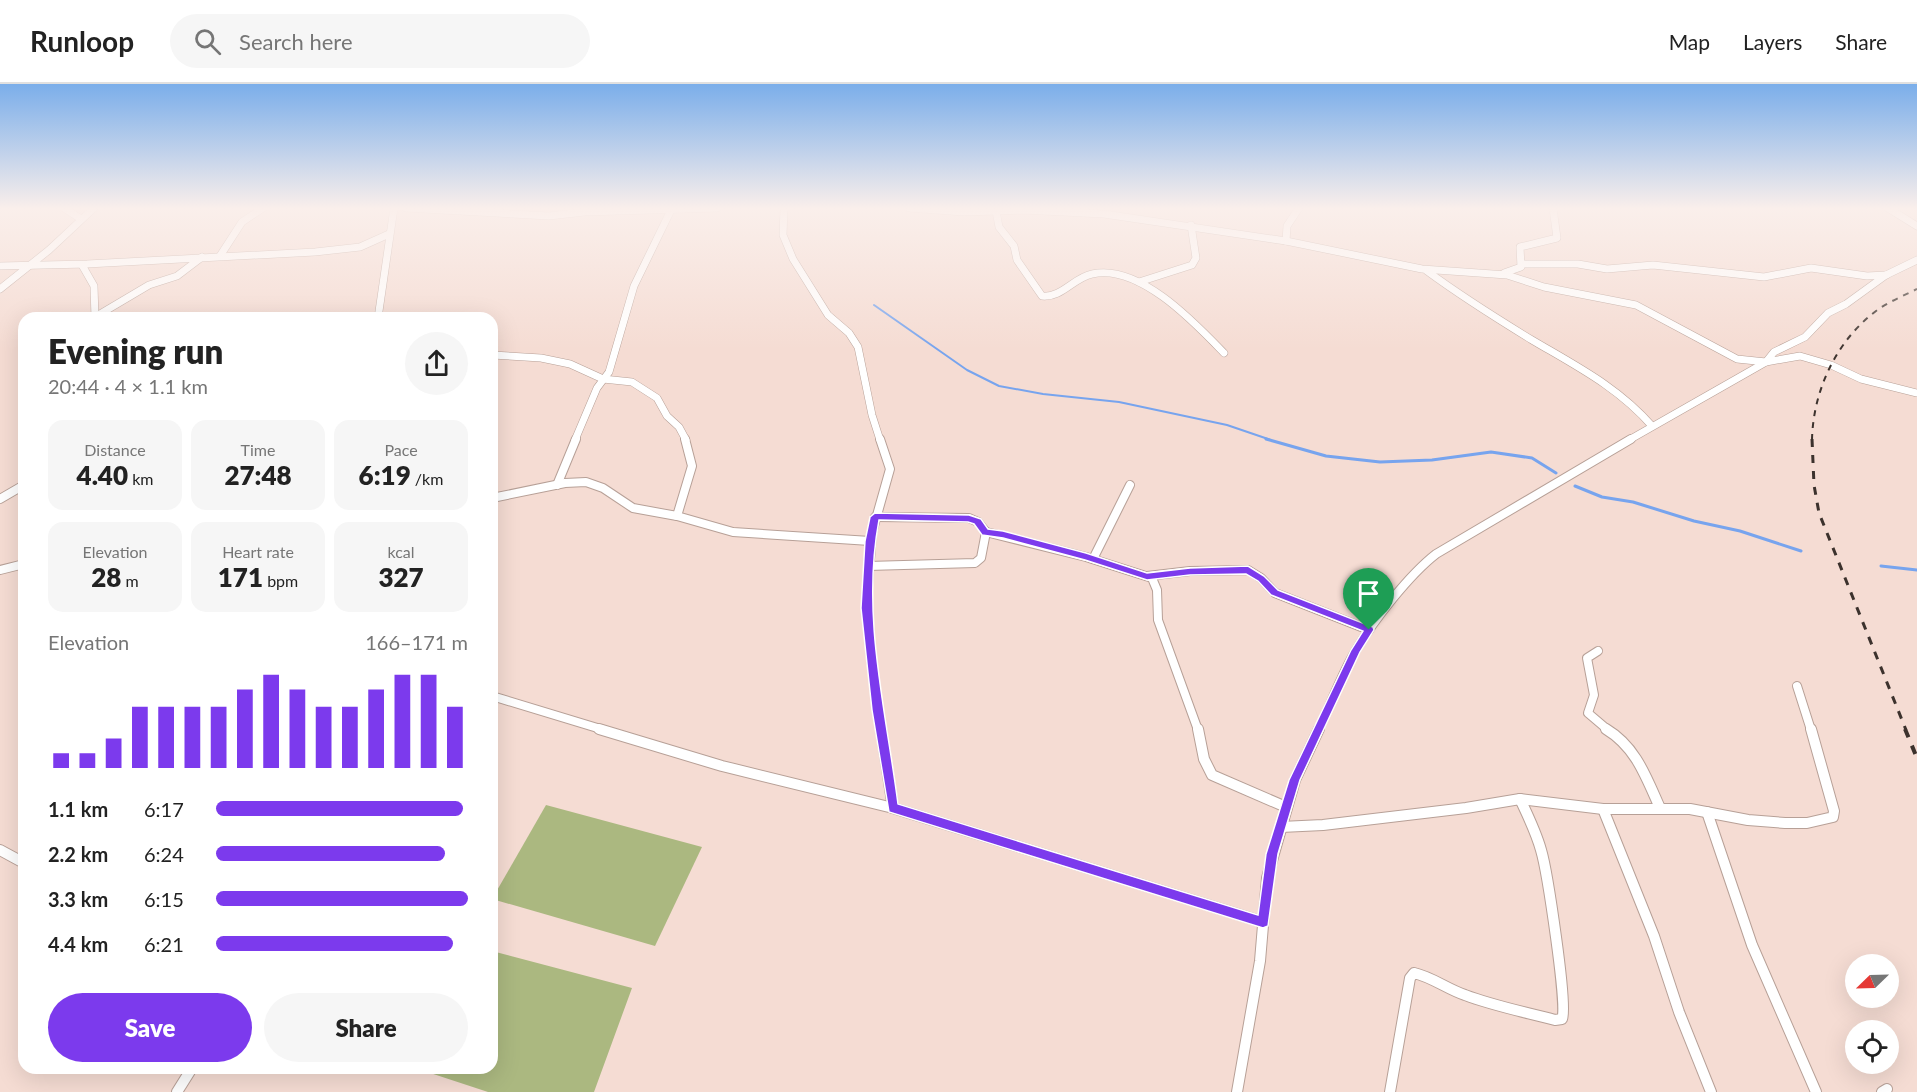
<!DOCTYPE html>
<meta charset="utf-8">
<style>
body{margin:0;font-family:Lato,sans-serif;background:#f6f6f6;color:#222;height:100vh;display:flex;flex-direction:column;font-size:22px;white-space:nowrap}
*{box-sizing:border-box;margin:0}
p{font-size:20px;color:#767676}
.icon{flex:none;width:33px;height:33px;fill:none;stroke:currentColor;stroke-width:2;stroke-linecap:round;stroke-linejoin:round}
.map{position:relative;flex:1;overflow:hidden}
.details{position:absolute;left:18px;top:228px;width:480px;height:762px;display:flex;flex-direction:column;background:#fff;border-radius:18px;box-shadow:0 6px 24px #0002}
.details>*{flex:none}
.needle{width:39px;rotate:247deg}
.fabs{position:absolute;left:1845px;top:870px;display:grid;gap:12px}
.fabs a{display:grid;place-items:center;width:54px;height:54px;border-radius:50%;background:#fff;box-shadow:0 6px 24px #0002;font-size:30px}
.pin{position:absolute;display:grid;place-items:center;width:51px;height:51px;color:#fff;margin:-62px -26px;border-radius:50% 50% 50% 0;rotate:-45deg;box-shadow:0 0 6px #0007}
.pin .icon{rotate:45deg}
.round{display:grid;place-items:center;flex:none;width:63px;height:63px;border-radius:32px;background:#f6f6f6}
.headline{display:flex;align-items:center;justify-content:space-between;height:102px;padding:0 30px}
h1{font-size:33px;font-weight:800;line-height:45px}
.metrics{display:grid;grid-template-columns:repeat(3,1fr);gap:9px;height:102px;padding:6px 30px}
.metrics div{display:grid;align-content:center;border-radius:15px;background:#f6f6f6;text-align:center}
.metrics b{font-size:26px;font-weight:800}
.metrics small{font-size:16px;font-weight:400}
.metrics p{font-size:16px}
.chart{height:168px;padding:12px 30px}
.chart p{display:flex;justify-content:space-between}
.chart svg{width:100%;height:108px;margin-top:6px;stroke:#7c3aed;stroke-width:6}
.cta{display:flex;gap:12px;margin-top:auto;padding:12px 30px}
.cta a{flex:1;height:69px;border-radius:36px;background:#7c3aed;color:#fff;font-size:24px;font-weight:800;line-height:69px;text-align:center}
.cta a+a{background:#f6f6f6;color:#222}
ul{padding:0 30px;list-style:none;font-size:20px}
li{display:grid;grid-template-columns:96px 72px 1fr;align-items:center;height:45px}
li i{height:15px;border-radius:8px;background:#7c3aed}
header{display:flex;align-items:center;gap:36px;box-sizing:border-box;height:84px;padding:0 30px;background:#fff;border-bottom:2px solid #e0e0e0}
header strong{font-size:28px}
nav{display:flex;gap:33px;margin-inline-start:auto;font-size:21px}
.search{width:420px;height:54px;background:#f6f6f6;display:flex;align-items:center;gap:15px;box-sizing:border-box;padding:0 21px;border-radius:33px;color:#767676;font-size:22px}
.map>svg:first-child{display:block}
.green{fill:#abb880}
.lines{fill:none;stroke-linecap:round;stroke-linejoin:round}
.stream-far1{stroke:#77a4ee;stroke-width:2}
.stream{stroke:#77a4ee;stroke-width:3}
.street-far2-casing{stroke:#b7a097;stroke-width:8}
.street-far1-casing{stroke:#b7a097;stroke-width:10}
.street-casing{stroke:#b7a097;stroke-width:12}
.street-far2{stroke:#fff;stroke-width:7}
.street-far1{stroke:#fff;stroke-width:8}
.street{stroke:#fff;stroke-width:10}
.rail-far2{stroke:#3c322d;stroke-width:2;stroke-dasharray:6 6;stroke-linecap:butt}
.rail-far1{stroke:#3c322d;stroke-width:3;stroke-dasharray:8 8;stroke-linecap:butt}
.rail{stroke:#3c322d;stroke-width:4;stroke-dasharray:9 9;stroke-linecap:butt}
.route{fill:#7c3aed;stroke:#fff;stroke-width:1.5;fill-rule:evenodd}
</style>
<header>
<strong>Runloop</strong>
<div class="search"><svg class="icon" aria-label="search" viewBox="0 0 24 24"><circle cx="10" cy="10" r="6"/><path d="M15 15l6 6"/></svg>Search here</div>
<nav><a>Map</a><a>Layers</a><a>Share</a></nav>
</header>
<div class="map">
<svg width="1917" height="1008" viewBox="0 0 1917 1008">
<rect width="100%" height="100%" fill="#f5dcd3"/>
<g class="green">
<path d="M546 721 702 763 655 862 492 815Z"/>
<path d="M492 867 632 904 594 1008H488L415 984H492Z"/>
</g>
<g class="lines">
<path class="stream-far1" d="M874 221 967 286 999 302 1043 310 1119 318 1227 341 1271 356"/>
<g class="stream">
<path d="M1266 355 1326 372 1380 378 1432 376 1491 368 1532 374 1556 389"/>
<path d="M1575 402 1602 413 1633 418 1694 437 1740 447 1801 467"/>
<path d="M1881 482 1917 486"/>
</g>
<g class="street-far2-casing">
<g id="street-far2">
<path d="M64 124 81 135"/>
<path d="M406 124 549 132 584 128 717 124"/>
<path d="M784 124 783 151 793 175 828 231 849 249 858 263 872 331 880 356"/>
<path d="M909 124 964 128 1023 126 1104 130 1286 157 1422 185 1507 191 1544 203 1636 221 1737 275 1766 278 1800 272 1831 281 1861 295 1917 309"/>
<path d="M1888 124 1917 142"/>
<path d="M996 127 999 143 1014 162 1017 176 1042 212C1062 214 1073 194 1092 190 1139 179 1195 239 1224 269"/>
<path d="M1286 157 1287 142 1299 124"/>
<path d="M220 172 242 138 263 124"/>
<path d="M1522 180H1578L1607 185 1653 181 1764 193 1811 184 1867 192 1886 191"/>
<path d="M82 181 94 202 95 234"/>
<path d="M0 182 87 180 315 168 360 163 389 150"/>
<path d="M1427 187C1461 212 1496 234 1532 256 1576 282 1618 303 1652 342"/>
<path d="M1504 189 1521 183 1520 163 1557 154 1553 124"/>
<path d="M1139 198 1192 181 1196 174 1191 141"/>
<path d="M0 205 49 166 94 124"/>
<path d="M95 233 149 201 177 192 202 173"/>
<path d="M378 234 394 124"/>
<path d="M492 271 541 274 570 280 603 295 632 298 657 314 667 332 679 343 686 356"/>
<path d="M575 356 597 304 609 288 634 202 672 124"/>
<path d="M1629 356 1766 278 1774 268 1805 253 1828 229 1846 220 1886 191 1917 176"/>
</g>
</g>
<g class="street-far1-casing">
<g id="street-far1">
<path d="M880 355 890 385 872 449 867 514 871 574 881 646"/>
<path d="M557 401 576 355"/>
<path d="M492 414 565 399 586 398 603 404 633 424 677 432 733 448 870 457"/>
<path d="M0 415 24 401"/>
<path d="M677 432 692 382 685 355"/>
<path d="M986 448 1086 473 1152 494 1157 506 1158 536 1198 646"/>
<path d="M1093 475 1130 401"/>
<path d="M868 482 975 479 981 474 986 448 978 438 969 434 875 433"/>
<path d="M0 486 24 480"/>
<path d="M1147 492 1190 487 1248 486 1261 494 1275 509 1369 546"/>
<path d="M1598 567 1587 574 1594 611 1588 629 1608 646"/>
<path d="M1797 602 1811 646"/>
<path d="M492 612 604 646"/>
<path d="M1318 646C1331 620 1341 591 1356 566 1374 536 1409 491 1436 470L1631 355"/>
</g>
</g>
<g class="street-casing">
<g id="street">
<path d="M599 645 722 682 893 724 1263 838"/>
<path d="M881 645 893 724"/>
<path d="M1198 645 1204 675 1212 691 1286 723"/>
<path d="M1606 645C1636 663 1646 693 1660 724"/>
<path d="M1603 725 1654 852 1679 928 1711 1008"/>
<path d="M1707 728 1752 861 1816 1008"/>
<path d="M1281 743 1323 741 1466 724 1520 715 1603 725H1690L1748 736 1785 739H1807L1833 733 1834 727 1811 645"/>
<path d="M0 766 24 779"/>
<path d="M177 1008 192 984"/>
<path d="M1237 1008 1260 877 1267 794 1295 696 1319 645"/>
<path d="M1390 1008 1410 894 1414 889C1432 893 1447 905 1465 911 1494 922 1525 928 1555 936L1562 935C1568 922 1547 786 1541 766 1536 748 1528 732 1520 715"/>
<path d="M1882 1008 1887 1005"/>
</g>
</g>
<use href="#street-far2" class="street-far2"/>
<use href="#street-far1" class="street-far1"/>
<use href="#street" class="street"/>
<path class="rail-far2" d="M1812 356C1813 307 1836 257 1876 227 1888 218 1903 212 1917 205"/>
<path class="rail-far1" d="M1812 355 1814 401 1819 429 1906 646"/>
<path class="rail" d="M1905 645 1917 674"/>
</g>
<linearGradient id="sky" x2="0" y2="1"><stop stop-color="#7baeea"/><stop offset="0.47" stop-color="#faefeb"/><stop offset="1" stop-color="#faefeb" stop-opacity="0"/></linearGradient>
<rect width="1917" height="265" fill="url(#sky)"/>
<path class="route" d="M875 429 969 431 981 435 988 445 1003 447 1086 469 1147 489 1190 484 1248 482 1264 492 1278 506 1373 543 1374 546 1360 568 1300 696 1278 770 1268 842 1263 844 889 728 872 626 861 524 865 457 870 433ZM879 436 968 438 974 440 982 451 1003 454 1085 476 1147 496 1190 491 1246 490 1258 497 1271 511 1363 547 1351 566 1289 696 1266 770 1258 831 898 720C886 626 861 532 879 436Z"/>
</svg>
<div class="fabs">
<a><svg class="needle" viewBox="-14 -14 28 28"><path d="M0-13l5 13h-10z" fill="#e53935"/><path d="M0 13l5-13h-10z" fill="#767676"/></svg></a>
<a><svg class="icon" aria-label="locate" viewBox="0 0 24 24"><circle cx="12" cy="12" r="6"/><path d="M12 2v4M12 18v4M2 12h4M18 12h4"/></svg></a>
</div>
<div class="pin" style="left:1369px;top:546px;background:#1e9e55"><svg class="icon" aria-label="arrive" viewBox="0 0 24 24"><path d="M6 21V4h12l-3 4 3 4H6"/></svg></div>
<section class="details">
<div class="headline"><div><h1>Evening run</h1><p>20:44 · 4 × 1.1 km</p></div><a class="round"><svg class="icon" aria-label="share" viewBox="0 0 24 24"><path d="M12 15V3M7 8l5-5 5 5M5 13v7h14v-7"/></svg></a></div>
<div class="metrics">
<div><p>Distance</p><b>4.40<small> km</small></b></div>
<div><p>Time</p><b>27:48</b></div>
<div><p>Pace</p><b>6:19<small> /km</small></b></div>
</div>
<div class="metrics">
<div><p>Elevation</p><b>28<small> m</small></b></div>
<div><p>Heart rate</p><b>171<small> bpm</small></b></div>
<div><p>kcal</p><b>327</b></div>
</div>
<div class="chart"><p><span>Elevation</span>166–171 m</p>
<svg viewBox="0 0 160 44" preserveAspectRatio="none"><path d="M5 44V38M15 44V38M25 44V32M35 44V19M45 44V19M55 44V19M65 44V19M75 44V12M85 44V6M95 44V12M105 44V19M115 44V19M125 44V12M135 44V6M145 44V6M155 44V19"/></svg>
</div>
<ul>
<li><b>1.1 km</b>6:17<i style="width:98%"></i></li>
<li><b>2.2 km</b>6:24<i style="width:91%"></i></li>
<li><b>3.3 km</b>6:15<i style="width:100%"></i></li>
<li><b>4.4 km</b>6:21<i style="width:94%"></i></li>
</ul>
<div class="cta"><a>Save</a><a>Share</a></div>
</section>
</div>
